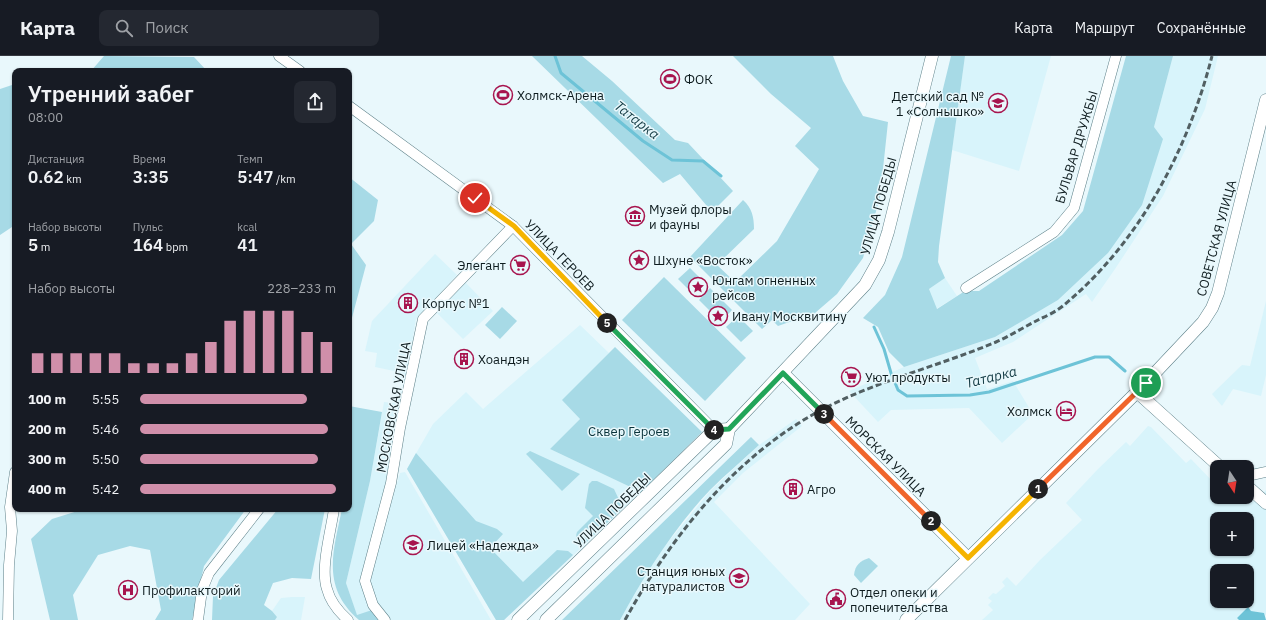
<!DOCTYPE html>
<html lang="ru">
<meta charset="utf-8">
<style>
body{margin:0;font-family:"IBM Plex Sans",sans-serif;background:#242831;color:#f1f3f6;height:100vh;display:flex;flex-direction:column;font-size:15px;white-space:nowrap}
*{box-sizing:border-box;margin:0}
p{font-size:13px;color:#9ea1a6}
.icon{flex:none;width:22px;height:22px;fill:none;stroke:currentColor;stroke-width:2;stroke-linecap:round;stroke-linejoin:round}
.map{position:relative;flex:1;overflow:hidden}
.sheet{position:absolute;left:12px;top:12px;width:340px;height:444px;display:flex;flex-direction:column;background:#171b24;border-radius:8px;box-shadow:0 1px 3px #0004}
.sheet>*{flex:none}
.needle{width:26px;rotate:168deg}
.fabs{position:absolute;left:1210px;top:404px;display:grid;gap:8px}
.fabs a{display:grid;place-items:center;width:44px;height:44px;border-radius:8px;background:#171b24;box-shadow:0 1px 3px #0004;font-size:20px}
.pin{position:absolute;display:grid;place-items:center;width:34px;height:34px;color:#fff;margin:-17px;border:2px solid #fff;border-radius:50%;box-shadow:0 1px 4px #0007}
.km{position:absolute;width:20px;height:20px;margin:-10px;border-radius:50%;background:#222;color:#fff;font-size:11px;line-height:20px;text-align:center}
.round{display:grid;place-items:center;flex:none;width:42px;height:42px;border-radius:8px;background:#242831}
.head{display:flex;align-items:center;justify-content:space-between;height:68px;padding:0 16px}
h1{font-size:22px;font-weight:600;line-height:30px}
.stats{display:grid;grid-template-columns:repeat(3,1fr);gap:6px;height:68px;padding:4px 16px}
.stats div{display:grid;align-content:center}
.stats b{font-size:17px;font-weight:600}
.stats small{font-size:11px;font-weight:400}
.stats p{font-size:11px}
.chart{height:112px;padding:8px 16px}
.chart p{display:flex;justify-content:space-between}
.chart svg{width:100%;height:72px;margin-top:4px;stroke:#d08faa;stroke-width:6}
ul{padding:0 16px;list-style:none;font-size:13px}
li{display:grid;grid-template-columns:64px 48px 1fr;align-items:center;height:30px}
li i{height:10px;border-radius:5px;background:#d08faa}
header{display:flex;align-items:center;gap:24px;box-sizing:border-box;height:56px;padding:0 20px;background:#171b24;border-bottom:1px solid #363941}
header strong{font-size:19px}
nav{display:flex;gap:22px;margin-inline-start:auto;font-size:14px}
.search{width:280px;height:36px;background:#242831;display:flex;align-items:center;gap:10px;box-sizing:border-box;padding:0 14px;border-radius:8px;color:#9ea1a6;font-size:15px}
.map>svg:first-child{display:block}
.built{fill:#d8f4fb;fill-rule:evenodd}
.green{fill:#a7dae6}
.water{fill:#6dc3d7}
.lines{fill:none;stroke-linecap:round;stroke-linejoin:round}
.stream{stroke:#6dc3d7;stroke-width:3}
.minor-casing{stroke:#5e8189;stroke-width:11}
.major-casing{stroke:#5e8189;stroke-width:13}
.minor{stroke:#fff;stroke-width:10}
.major{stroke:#fff;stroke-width:12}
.rail{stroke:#515f62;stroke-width:3;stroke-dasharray:6 3;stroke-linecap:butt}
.split-1-casing{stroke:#fff;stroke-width:8}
.split-2-casing{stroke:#fff;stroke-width:8}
.split-3-casing{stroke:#fff;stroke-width:8}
.split-4-casing{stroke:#fff;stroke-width:8}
.split-5-casing{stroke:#fff;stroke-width:8}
.split-6-casing{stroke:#fff;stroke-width:8}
.split-1{stroke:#f0652b;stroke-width:5}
.split-2{stroke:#f5b400;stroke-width:5}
.split-3{stroke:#f0652b;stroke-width:5}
.split-4{stroke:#22a559;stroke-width:5}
.split-5{stroke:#22a559;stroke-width:5}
.split-6{stroke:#f5b400;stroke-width:5}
.labels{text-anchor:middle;stroke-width:3;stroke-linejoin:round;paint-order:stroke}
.poi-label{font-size:13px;fill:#0e1c1f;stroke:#e9f8fc;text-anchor:start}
.street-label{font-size:13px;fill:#0e1c1f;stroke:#e9f8fc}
.park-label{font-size:13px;fill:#08333b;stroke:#e9f8fc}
.water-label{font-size:14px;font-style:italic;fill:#153d46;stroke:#e9f8fc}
</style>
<header>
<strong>Карта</strong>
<div class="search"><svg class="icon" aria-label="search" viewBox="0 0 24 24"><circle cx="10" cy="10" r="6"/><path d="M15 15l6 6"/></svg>Поиск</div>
<nav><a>Карта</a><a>Маршрут</a><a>Сохранённые</a></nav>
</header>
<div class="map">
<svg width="1266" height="564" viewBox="0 0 1266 564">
<rect width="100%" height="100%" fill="#e9f8fc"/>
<g class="built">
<path d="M965 0H1051L1019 115 952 94Z"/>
<path d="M1173 0H1218L1205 53 1163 140 1115 213 1092 246 1086 238 1013 286 975 302 987 333 1013 325 1033 358 1002 387 969 352 891 354 878 366 849 335 904 311 995 281 1058 244 1108 197 1154 71Z"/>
<path d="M435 198 457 219 416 263 405 327 393 325 394 315 375 311 377 297 365 295 372 265Z"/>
<path d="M945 222 957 240 936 253 929 233Z"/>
<path d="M465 226 493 255 463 283 437 257Z"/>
<path d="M1266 245V319L1261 340 1233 333 1222 350 1212 338 1242 309 1250 310Z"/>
<path d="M580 269 609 297 563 344 580 363 550 393 641 436 504 564H496L407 413 433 368 466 336 483 353Z"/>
<path d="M395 332 404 333 386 427 361 522 372 554 357 560 346 527 370 425 384 346 393 347Z"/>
<path d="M796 363 802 370 743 417 714 446 810 548 795 564H620L634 538 664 491 710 435 759 389Z"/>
<path d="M1148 370 1151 371 1186 407 1191 403 1217 430V441H1228L1232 445 1240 446 1248 439 1254 446 1266 434V559L1259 556 1251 555 1237 562 1239 564H982L993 554 988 549 992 545 988 542 993 537 996 538 1005 530 1002 526 1007 521 1016 530 1040 504 1082 464 1066 447 1098 413 1126 386 1130 390ZM1217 463H1247V493H1217ZM1217 515H1247V545H1217Z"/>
<path d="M405 416 491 564H391L376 545 369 522 400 417Z"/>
<path d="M292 541H305L301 564H275L277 561 272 555 281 542Z"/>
</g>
<g class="green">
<path d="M104 0 194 1 207 15H88H91Z"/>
<path d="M532 0H582L612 25 675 84 688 87 733 135 712 156 680 118 663 127Z"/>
<path d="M733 0H833L843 25 863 60 888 66 880 141 863 202 837 238 815 257 778 270 772 264 762 273 690 201 743 144C752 152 754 161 754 173L717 209 735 226 777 185 819 113 795 90 811 72 771 38Z"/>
<path d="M951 0H965L939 190 938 206 945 222 929 233 937 253 965 235H979L1062 179 1083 155 1126 0H1173L1154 71 1163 83 1142 149 1108 197 1058 244 995 281 904 311 889 296 878 271 863 262 885 239 902 201Z"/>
<path d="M15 28V169L0 179V33Z"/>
<path d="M349 121 378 144 374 165 351 188 366 209 349 273Z"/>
<path d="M690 212 702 224 690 235 678 223Z"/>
<path d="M664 221 746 302 705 345 622 264Z"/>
<path d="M710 232 732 254 721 266 699 244Z"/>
<path d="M502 251 517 265 500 283 485 269Z"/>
<path d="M738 260 753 275 741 286 726 271Z"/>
<path d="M615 291 702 376 641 436 550 393 580 363 562 344Z"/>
<path d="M349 350 382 356 370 425 346 527 357 559 372 554 380 564H359C321 531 333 496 342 453H349L350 409Z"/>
<path d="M751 381 759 389C743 404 726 418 710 434 674 472 645 518 620 564H562Z"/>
<path d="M530 395 580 418 562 435 526 398Z"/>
<path d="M416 397 476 465 497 473 503 478 490 492 523 526 557 494 568 495 573 499 504 564H496L407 413Z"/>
<path d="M592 425H597L614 433 621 448 620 455 581 491C577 487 575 482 577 476L593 460 585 452 589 428Z"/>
<path d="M84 453H246L204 510 192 564H155L161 554 150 494 130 490 98 499 73 539 78 564H50L31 483 52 463Z"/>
<path d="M278 453H325L311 523 292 522 273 527 264 549 272 555 277 561 275 564H212L213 540 219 524Z"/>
<path d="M869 502 878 510 861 527 854 519C855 509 860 505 869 502Z"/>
</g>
<path class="water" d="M1248 551 1251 555 1264 557 1266 564H1239L1237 562Z"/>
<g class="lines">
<g class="stream">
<path d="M555 0 561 17 643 85 672 104 703 105 721 120"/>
<path d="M874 271 884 293 891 317 898 334 907 340 970 339 989 336 1095 301H1109L1125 315"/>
</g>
<g class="minor-casing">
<g id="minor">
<path d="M279 0 300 15"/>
<path d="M349 50 513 170 714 374"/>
<path d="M966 232 1054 176 1074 152 1116 0"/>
<path d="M1247 420 1266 416"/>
<path d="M334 453C331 475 320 512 327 533 330 545 339 556 348 564"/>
<path d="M8 564 9 509 12 475 10 451 15 416"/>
<path d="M198 564 202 534 209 517 259 453"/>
<path d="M385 564 373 549 365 525 391 427 400 372 423 263 513 170"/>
</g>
</g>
<g class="major-casing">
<g id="major">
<path d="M783 317 968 502"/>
<path d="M1137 336 1220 411"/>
<path d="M1247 430 1266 447"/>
<path d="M518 564 714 374 729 373"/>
<path d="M546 564 726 388 729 373 865 229 879 204 888 176 932 0"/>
<path d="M906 564 1137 336 1203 266 1212 252 1218 237 1266 44"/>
</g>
</g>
<use href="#minor" class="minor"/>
<use href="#major" class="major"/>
<path class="rail" d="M625 564C668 486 726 412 802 365 862 328 932 313 996 286 1010 280 1024 271 1038 264 1046 260 1056 256 1064 249 1139 187 1188 94 1212 0"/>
</g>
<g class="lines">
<g class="split-1-casing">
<path id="split-1" d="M1038 433 1146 327"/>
</g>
<g class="split-2-casing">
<path id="split-2" d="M931 465 968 502 1038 433"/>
</g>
<g class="split-3-casing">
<path id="split-3" d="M824 358 931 465"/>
</g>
<g class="split-4-casing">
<path id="split-4" d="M714 374 729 373 783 317 824 358"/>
</g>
<g class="split-5-casing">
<path id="split-5" d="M607 267 714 374"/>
</g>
<g class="split-6-casing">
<path id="split-6" d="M475 142 514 170 607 267"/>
</g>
<use href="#split-1" class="split-1"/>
<use href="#split-2" class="split-2"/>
<use href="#split-3" class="split-3"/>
<use href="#split-4" class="split-4"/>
<use href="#split-5" class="split-5"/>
<use href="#split-6" class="split-6"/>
</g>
<defs>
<g id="stadium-ring" transform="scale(1)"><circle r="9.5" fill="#e9f8fc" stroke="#a7144e" stroke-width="1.5"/><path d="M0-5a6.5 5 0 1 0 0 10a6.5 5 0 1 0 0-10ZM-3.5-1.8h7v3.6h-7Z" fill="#a7144e"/></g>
<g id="school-ring" transform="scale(1)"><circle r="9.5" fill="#e9f8fc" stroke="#a7144e" stroke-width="1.5"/><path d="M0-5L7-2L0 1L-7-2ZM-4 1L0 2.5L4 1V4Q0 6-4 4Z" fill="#a7144e"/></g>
<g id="museum-ring" transform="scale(1)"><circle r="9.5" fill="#e9f8fc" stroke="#a7144e" stroke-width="1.5"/><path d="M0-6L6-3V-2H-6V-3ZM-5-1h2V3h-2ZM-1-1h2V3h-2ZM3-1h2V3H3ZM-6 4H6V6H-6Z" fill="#a7144e"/></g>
<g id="sight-ring" transform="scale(1)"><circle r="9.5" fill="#e9f8fc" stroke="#a7144e" stroke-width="1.5"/><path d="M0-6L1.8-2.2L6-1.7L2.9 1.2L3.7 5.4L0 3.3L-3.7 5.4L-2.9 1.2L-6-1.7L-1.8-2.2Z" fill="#a7144e"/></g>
<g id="supermarket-ring" transform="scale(1)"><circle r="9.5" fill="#e9f8fc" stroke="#a7144e" stroke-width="1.5"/><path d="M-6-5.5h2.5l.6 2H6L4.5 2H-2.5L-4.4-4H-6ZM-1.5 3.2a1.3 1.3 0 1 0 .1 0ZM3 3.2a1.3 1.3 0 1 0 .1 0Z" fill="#a7144e"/></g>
<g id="building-ring" transform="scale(1)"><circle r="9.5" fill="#e9f8fc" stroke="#a7144e" stroke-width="1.5"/><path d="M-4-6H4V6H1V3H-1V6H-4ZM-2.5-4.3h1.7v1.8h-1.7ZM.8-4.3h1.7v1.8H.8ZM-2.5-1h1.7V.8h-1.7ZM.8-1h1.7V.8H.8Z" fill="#a7144e"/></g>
<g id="hotel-ring" transform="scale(1)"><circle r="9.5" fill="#e9f8fc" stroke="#a7144e" stroke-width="1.5"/><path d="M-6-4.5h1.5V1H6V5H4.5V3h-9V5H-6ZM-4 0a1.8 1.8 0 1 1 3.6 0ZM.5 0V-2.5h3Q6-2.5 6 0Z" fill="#a7144e"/></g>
<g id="hospital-ring" transform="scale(1)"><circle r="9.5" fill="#e9f8fc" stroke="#a7144e" stroke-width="1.5"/><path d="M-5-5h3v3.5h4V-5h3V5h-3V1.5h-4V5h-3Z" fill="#a7144e"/></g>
<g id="civic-ring" transform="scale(1)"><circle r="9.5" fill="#e9f8fc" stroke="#a7144e" stroke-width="1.5"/><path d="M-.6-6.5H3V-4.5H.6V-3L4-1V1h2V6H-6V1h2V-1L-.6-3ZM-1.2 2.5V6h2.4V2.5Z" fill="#a7144e"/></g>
</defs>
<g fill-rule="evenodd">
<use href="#stadium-ring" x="670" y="23"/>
<use href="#stadium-ring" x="503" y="39"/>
<use href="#school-ring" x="998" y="47"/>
<use href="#museum-ring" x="635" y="160"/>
<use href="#sight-ring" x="639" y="204"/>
<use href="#supermarket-ring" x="520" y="209"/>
<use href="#sight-ring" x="698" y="231"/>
<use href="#building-ring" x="408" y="247"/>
<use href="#sight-ring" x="718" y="260"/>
<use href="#building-ring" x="464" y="303"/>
<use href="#supermarket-ring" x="851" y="321"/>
<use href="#hotel-ring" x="1066" y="355"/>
<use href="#building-ring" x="793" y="433"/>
<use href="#school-ring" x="413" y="489"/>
<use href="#school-ring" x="739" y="522"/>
<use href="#hospital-ring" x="128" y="534"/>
<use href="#civic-ring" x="836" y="543"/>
</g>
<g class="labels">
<g class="poi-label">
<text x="684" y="28">ФОК</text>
<text x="517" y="44">Холмск-Арена</text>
<text x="984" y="45" text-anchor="end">Детский сад №<tspan x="984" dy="15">1 «Солнышко»</tspan></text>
<text x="649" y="158">Музей флоры<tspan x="649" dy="15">и фауны</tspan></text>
<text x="653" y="209">Шхуне «Восток»</text>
<text x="506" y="214" text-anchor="end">Элегант</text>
<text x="712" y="229">Юнгам огненных<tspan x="712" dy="15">рейсов</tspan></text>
<text x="422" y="252">Корпус №1</text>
<text x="732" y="265">Ивану Москвитину</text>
<text x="478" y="308">Хоандэн</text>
<text x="865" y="326">Уют продукты</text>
<text x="1052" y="360" text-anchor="end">Холмск</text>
<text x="807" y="438">Агро</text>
<text x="427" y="494">Лицей «Надежда»</text>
<text x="725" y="520" text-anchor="end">Станция юных<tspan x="725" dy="15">натуралистов</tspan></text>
<text x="142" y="539">Профилакторий</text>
<text x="850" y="541">Отдел опеки и<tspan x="850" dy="15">попечительства</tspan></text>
</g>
<g class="street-label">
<text transform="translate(1076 91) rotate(-73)" y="5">БУЛЬВАР ДРУЖБЫ</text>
<text transform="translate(878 150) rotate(-74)" y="5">УЛИЦА ПОБЕДЫ</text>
<text transform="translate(1216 182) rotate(-75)" y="5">СОВЕТСКАЯ УЛИЦА</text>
<text transform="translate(560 199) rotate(46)" y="5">УЛИЦА ГЕРОЕВ</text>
<text transform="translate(393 351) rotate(-79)" y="5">МОСКОВСКАЯ УЛИЦА</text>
<text transform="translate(886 400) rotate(45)" y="5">МОРСКАЯ УЛИЦА</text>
<text transform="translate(612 454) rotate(-44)" y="5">УЛИЦА ПОБЕДЫ</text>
</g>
<g class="park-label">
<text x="629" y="380">Сквер Героев</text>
</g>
<g class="water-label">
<text transform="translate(637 64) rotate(38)" y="5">Татарка</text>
<text transform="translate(991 321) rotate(-14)" y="5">Татарка</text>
</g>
</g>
</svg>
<div class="fabs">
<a><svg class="needle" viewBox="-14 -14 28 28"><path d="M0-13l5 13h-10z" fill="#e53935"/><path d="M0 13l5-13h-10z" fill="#9ea1a6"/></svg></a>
<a>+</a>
<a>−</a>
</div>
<div class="pin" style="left:1146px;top:327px;background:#1e9e55"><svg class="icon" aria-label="arrive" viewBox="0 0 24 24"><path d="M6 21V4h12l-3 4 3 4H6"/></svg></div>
<div class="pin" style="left:475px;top:142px;background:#d93025"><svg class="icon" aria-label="check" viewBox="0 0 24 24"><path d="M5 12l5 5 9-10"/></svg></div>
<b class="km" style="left:1038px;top:433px">1</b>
<b class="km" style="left:931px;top:465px">2</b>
<b class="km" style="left:824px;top:358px">3</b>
<b class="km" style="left:714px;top:374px">4</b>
<b class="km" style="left:607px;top:267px">5</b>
<section class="sheet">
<div class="head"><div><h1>Утренний забег</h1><p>08:00</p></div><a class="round"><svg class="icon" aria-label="share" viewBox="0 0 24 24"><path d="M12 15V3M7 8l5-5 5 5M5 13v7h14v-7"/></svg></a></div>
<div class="stats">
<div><p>Дистанция</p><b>0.62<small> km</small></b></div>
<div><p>Время</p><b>3:35</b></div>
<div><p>Темп</p><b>5:47<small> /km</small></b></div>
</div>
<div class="stats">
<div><p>Набор высоты</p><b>5<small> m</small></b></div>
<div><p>Пульс</p><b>164<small> bpm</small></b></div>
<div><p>kcal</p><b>41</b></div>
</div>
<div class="chart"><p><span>Набор высоты</span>228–233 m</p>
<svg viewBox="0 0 160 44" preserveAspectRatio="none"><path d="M5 44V32M15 44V32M25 44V32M35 44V32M45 44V32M55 44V38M65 44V38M75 44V38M85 44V32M95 44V25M105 44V12M115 44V6M125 44V6M135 44V6M145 44V19M155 44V25"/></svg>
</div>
<ul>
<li><b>100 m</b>5:55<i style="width:85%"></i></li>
<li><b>200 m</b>5:46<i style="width:96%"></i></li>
<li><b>300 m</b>5:50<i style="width:91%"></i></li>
<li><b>400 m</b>5:42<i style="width:100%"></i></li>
</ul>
</section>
</div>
